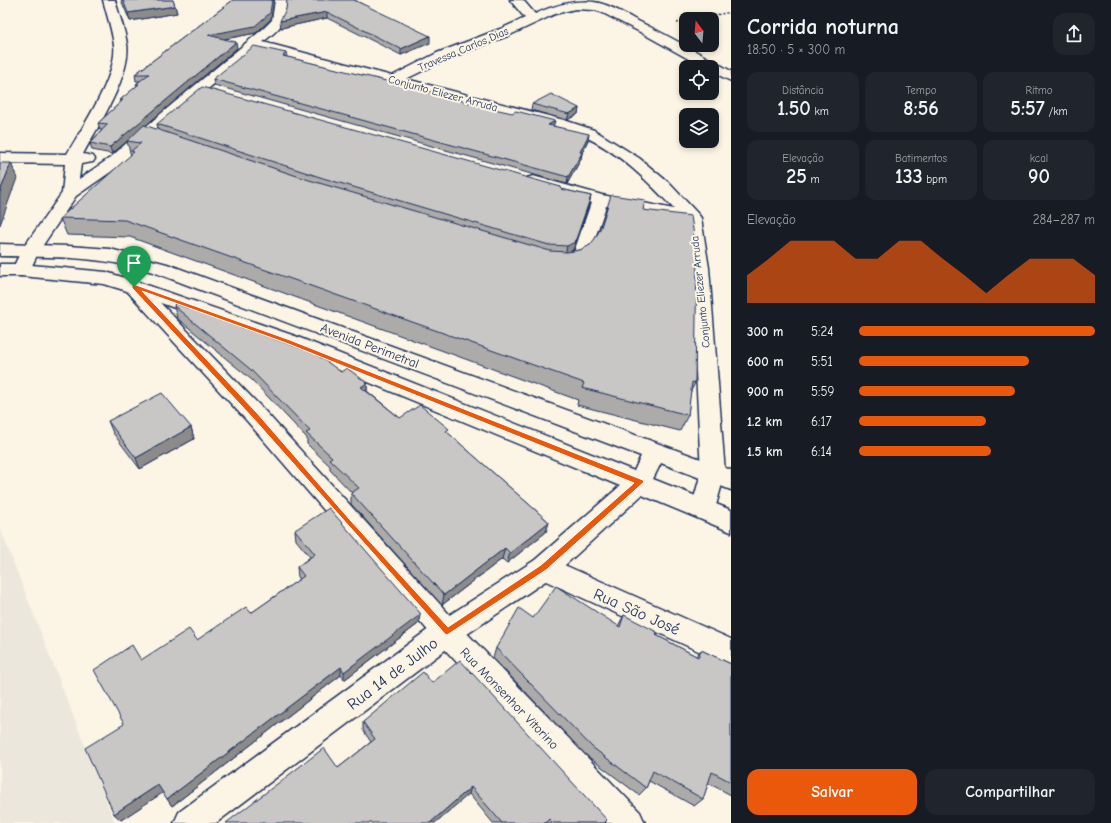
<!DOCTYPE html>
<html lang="pt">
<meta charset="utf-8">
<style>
body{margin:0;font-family:"Comic Neue",sans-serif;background:#20242c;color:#f1f3f6;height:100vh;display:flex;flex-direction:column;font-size:15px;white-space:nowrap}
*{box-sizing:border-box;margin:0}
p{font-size:13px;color:#9ea1a6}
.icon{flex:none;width:22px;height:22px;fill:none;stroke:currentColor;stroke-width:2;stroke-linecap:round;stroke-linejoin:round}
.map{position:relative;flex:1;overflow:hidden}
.sheet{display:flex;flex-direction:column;background:#171b24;width:380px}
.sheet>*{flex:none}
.needle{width:26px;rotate:344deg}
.fabs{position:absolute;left:679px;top:12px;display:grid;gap:8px}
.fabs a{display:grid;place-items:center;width:40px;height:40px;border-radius:8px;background:#171b24;box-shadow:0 2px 6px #0003;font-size:20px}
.pin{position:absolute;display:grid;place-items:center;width:34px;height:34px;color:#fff;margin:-41px -17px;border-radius:50% 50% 50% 0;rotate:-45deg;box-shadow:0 0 4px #0007}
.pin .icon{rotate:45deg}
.round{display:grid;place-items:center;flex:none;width:42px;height:42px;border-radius:12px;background:#20242c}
.summary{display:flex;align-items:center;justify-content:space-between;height:68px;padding:0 16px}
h1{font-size:22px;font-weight:600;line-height:30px}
.figures{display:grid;grid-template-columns:repeat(3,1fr);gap:6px;height:68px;padding:4px 16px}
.figures div{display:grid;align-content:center;border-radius:10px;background:#20242c;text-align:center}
.figures b{font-size:20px;font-weight:600}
.figures small{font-size:11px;font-weight:400}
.figures p{font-size:11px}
.chart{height:112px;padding:8px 16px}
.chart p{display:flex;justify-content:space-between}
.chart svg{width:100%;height:72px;margin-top:4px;fill:#ea580c;opacity:.7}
.button{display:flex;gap:8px;margin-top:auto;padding:8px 16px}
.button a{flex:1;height:46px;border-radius:12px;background:#ea580c;color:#fff;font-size:16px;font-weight:600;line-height:46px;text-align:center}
.button a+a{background:#20242c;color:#f1f3f6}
ul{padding:0 16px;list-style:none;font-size:13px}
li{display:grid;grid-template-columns:64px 48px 1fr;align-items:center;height:30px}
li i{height:10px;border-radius:5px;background:#ea580c}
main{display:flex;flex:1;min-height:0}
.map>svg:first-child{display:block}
.built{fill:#ece7dc}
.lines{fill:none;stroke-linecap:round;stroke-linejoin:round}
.minor-casing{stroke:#1b2f5e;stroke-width:3}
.tertiary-casing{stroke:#1b2f5e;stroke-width:3}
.path{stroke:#1b2f5e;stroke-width:1.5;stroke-dasharray:2 2;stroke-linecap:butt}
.minor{fill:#fcf5e5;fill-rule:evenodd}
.tertiary{fill:#fcf5e5;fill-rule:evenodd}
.wall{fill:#acabaa;stroke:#1b2f5e}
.shaded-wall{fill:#8c8b8b;stroke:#1b2f5e}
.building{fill:#c8c7c6;stroke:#1b2f5e}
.route{fill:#ea580c;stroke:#fff;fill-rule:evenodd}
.labels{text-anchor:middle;stroke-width:4;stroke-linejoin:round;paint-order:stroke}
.far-street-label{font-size:11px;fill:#1b2f5e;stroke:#fcf5e5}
.street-label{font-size:13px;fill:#1b2f5e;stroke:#fcf5e5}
.near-street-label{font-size:16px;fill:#1b2f5e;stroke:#fcf5e5}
</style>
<main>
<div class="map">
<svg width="731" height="823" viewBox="0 0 731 823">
<rect width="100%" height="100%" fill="#fcf5e5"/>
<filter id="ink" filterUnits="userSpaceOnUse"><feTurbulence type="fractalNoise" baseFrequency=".025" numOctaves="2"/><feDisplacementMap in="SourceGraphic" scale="8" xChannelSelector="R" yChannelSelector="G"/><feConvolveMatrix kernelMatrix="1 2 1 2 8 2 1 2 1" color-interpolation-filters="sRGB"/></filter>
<g filter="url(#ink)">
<path class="built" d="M0 528 115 823H0Z"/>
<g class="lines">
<g class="minor-casing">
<g id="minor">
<path d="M103 0H115C119 15 125 30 127 44 132 74 97 128 83 154L93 156 95 159 93 162 81 164 79 179 110 158 140 131 264 28 272 20 275 0H287C284 25 283 26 263 42L392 76 437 53 500 29 525 18 510 0H523L535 14C555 5 573 0 594 2 608 4 621 12 634 19 667 35 699 53 731 71V81L712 72V67H703L640 32 601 12 594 10 575 9 555 14 510 35 447 59 406 79 564 120 594 130 639 158 669 183 698 214 701 218 709 268 725 473 715 509 712 516 703 519 694 516 691 509 701 473 691 268 684 222 606 206 588 258C580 266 567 270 555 267L553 263 555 259 570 255 574 252 591 203 527 184 525 181 527 178 533 176 602 195 674 209C649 182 618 151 583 136 574 132 563 129 554 126L256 49 150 137 122 164 76 196 39 251 28 274 21 276 14 274 12 270 21 251 62 193 65 164 0 163V153L67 154C82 128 118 75 114 45 112 30 107 15 103 0Z"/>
<path d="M134 281 141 283 263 409 457 623 640 812 645 823H607L437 641 247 421 127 291 124 287 127 283Z"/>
<path d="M544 556 731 639V666L535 576 531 568 535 560Z"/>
</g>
</g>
<g class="tertiary-casing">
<path id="tertiary" d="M0 244 69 246 110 249 167 264 731 470V490L661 463 653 479 731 510V532L642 495 553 576 457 641 216 823H174L179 812 437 623 535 560 620 486 281 346 127 291 104 284 21 276H0V264H21L106 272 141 283 295 336 634 471 641 456 153 272C100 256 55 257 0 256Z"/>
</g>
<g class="path">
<path d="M694 19 731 12"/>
<path d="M677 23 686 21"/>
</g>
<use href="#minor" class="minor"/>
<use href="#tertiary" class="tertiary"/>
</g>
<g class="wall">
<path d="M121 0H173L175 6 177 13 130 21Z"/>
<path d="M233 0H274L271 19 256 33 224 39 237 48 146 126 158 130 157 124 561 187V189L591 196 589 204 573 250 569 252 580 250 590 245 643 210 695 383 690 393 688 415 680 431 577 405 578 400 130 237 67 235 60 218 131 156 127 141 112 154 92 150 90 143 102 130H100L98 123 121 102 120 100 137 86 136 84 140 81H136L135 74Z"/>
<path d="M355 0 430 43 401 55 327 18 281 28 286 9Z"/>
<path d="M286 53 287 57 435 94 554 126 588 140 582 153 581 159 567 184 214 85 213 79Z"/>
<path d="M532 104 579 108 578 114 567 120 531 110Z"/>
<path d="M174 306 341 372 367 383V391L400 418 448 433 549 522 546 532 507 563 502 559 442 605 351 504V493H352L330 470V466L307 444V438L252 380 177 318Z"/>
<path d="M108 421 191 427 194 439 140 469 113 433Z"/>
<path d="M295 530 419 623 418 624 344 680 341 675 172 806 163 792 121 820 124 724 141 660 197 640 251 613 300 579 298 577 297 567 310 557 296 540Z"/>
<path d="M624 615 656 635 696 656 701 650 731 664V795L708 783 703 799 694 806 649 781 646 788 639 795 586 755 493 658 496 648 533 618 618 626Z"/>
<path d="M432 683 604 823H493L469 794 338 768 371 742 363 730V722Z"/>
</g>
<g class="shaded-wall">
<path d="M272 0H274L271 19 256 33 209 42 208 35Z"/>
<path d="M175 6 177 13 130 21 128 13Z"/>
<path d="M327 12V18L281 28 280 21Z"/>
<path d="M430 36V43L401 55V49Z"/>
<path d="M236 42 237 48 112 154 110 147Z"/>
<path d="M579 108 578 114 567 120 569 114Z"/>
<path d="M555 121 553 127 548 125Z"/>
<path d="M589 134 588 140 579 159 580 152Z"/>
<path d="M582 153 581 159 567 184 568 177Z"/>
<path d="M11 163 17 178 0 225V192Z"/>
<path d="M591 196 589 204 573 250 565 254 567 246Z"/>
<path d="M367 383V395L361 387Z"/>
<path d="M191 427 194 439 140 469 136 458Z"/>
<path d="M549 522 546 532 507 563 510 553Z"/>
<path d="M505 548 502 559 442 605 444 595Z"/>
<path d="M420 613 419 623 418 624 344 680V672Z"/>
<path d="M341 667V675L172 806 167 799Z"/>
<path d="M158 785 164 792 121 820 114 814Z"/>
<path d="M471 787 469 794 435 823H430Z"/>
</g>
<g class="building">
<path d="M123 0H173L175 6 128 13Z"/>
<path d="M233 0H272L270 13 255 26 208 35 236 42 110 147 90 143 108 124 98 123 123 100H120L139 84H136L149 74H135Z"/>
<path d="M287 0H354L430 36 401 49 327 12 280 21 286 9Z"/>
<path d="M254 46 286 53 283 56 436 93 435 94 490 108 512 113 516 111 555 121 548 125 589 134 580 152 582 153 568 177 213 79Z"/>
<path d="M202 87 561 187V189L591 196 575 242 567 246 549 245 323 178 157 124Z"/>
<path d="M551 94 579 108 569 114 532 104Z"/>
<path d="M144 125 309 180 550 251 567 252 580 250 590 245 596 237 601 227 611 195 645 200 643 210 691 216 697 256 695 383 692 382 688 415 582 388 584 383 125 220 60 218 134 152 131 151 141 143 127 141Z"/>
<path d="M0 163H11L0 192Z"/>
<path d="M175 303 315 353 341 372 347 368 367 383 361 387 400 418 420 405 449 429 446 431 549 522 510 553 505 548 444 595 351 493 359 488 329 459 332 457 306 433 310 431 250 369 174 306Z"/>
<path d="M162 393 191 427 136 458 108 421Z"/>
<path d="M329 508 420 613V615L344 672 341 667 167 799 158 785 114 814 85 748 124 724 94 670 132 645 141 660 189 629 197 640 246 607 251 613 304 576 297 567 315 554 295 530Z"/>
<path d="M556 586 620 627 624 615 657 632 656 635 698 657 701 650 731 664V782L712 772 703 799 653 771 646 788 592 747 496 648 519 608 533 618Z"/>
<path d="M460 660 607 820 604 823H553L549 819 545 823H502L471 787 430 823H226L324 748 338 768 375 739 363 722 423 672 432 683Z"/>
</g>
</g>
<path class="route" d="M132 285H136L290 340 643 480 644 482 546 570 447 635 445 634 252 417 132 288ZM142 291 286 343 634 483 541 565 448 627 351 521 257 413Z"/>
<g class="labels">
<g class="far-street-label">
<text transform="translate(463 49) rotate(-23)" y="4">Travessa Carlos Dias</text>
<text transform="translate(443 93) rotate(15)" y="4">Conjunto Eliezer Arruda</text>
<text transform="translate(700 292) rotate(-96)" y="4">Conjunto Eliezer Arruda</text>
</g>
<g class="street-label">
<text transform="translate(370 345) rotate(21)" y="5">Avenida Perimetral</text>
<text transform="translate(510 698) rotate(46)" y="5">Rua Monsenhor Vitorino</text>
</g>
<g class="near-street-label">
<text transform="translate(637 611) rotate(24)" y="6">Rua São José</text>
<text transform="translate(392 673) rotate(-37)" y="6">Rua 14 de Julho</text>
</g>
</g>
</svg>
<div class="fabs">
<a><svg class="needle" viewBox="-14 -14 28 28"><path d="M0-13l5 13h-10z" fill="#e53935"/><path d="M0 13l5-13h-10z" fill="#9ea1a6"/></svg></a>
<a><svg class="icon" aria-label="locate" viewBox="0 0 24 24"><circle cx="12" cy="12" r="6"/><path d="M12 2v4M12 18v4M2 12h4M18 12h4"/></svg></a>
<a><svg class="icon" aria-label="layers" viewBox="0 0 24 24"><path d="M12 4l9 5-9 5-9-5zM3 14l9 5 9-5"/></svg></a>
</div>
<div class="pin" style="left:134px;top:287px;background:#1e9e55"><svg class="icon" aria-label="arrive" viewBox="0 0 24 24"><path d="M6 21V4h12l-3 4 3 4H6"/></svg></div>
</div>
<section class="sheet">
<div class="summary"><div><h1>Corrida noturna</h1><p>18:50 · 5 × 300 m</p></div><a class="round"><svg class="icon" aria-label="share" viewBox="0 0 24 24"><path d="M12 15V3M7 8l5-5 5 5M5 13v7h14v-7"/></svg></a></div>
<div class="figures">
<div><p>Distância</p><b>1.50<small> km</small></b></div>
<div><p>Tempo</p><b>8:56</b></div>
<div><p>Ritmo</p><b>5:57<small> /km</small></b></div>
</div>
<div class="figures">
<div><p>Elevação</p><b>25<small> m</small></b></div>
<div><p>Batimentos</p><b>133<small> bpm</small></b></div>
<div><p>kcal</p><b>90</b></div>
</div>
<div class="chart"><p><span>Elevação</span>284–287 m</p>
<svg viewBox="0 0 160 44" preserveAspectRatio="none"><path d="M0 44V27L10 17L20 6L30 6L40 6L50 17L60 17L70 6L80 6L90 17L100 27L110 38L120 27L130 17L140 17L150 17L160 27V44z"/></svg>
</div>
<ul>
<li><b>300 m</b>5:24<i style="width:100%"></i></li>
<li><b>600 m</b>5:51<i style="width:72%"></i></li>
<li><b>900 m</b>5:59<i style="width:66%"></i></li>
<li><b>1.2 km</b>6:17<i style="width:54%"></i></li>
<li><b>1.5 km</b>6:14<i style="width:56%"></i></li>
</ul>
<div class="button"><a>Salvar</a><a>Compartilhar</a></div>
</section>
</main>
